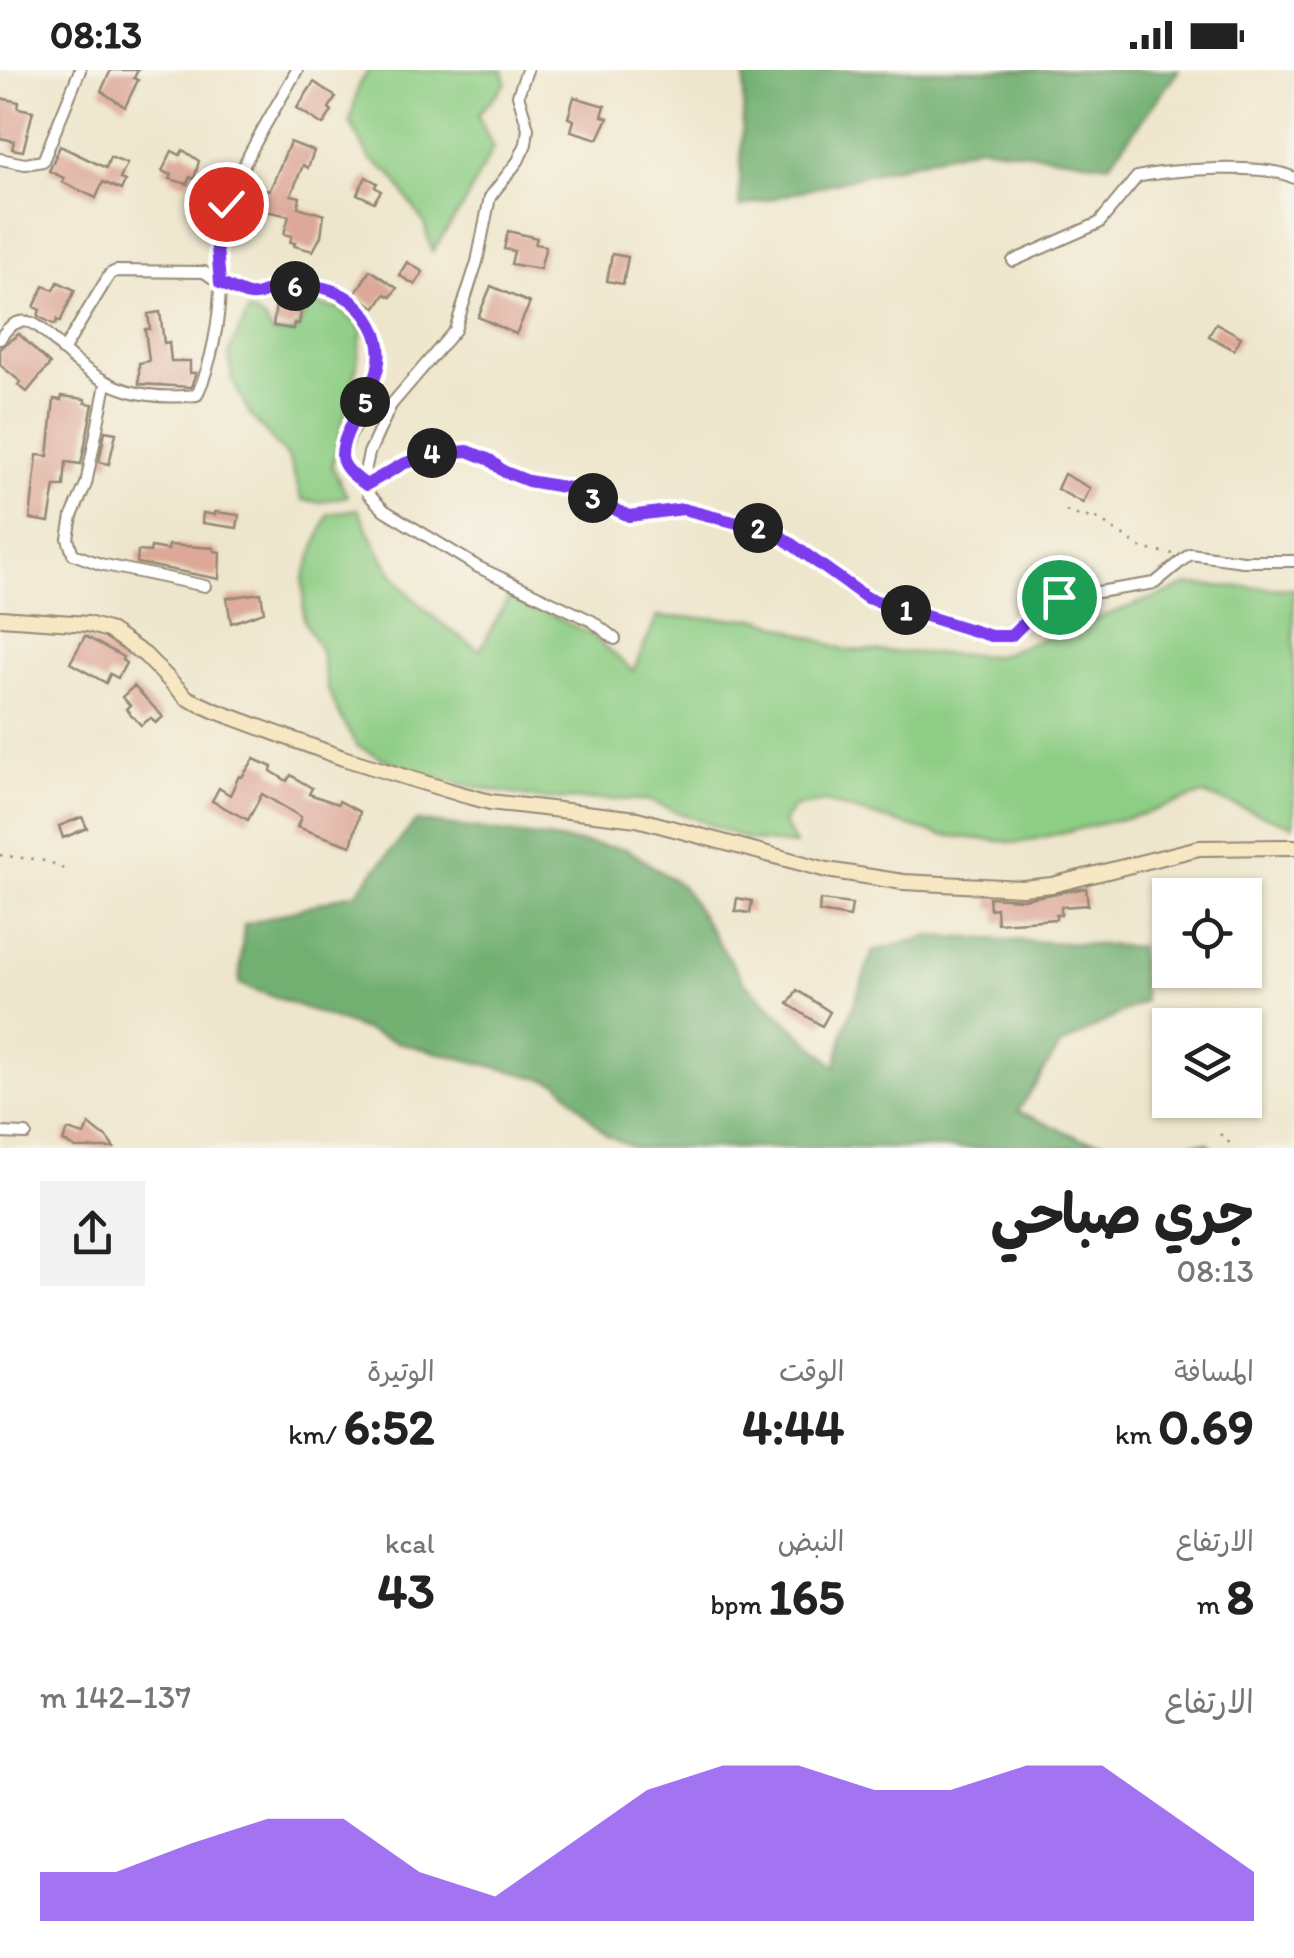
<!DOCTYPE html>
<html lang="ar">
<meta charset="utf-8">
<style>
body{margin:0;font-family:Itim,"Playpen Sans Arabic",sans-serif;background:#f2f2f2;color:#222;direction:rtl;height:100vh;display:flex;flex-direction:column;font-size:38px;white-space:nowrap}
*{box-sizing:border-box;margin:0}
p{font-size:32px;color:#767676}
.icon{flex:none;width:55px;height:55px;fill:none;stroke:currentColor;stroke-width:2;stroke-linecap:round;stroke-linejoin:round}
.map{position:relative;height:1078px;overflow:hidden;direction:ltr}
.side{display:flex;flex-direction:column;background:#fff;flex:1}
.side>*{flex:none}
.buttons{position:absolute;left:1152px;top:808px;display:grid;gap:20px}
.buttons a{display:grid;place-items:center;width:110px;height:110px;border-radius:0px;background:#fff;box-shadow:0 2px 8px #0004;font-size:50px}
.pin{position:absolute;display:grid;place-items:center;width:85px;height:85px;color:#fff;margin:-42px;border:5px solid #fff;border-radius:50%;box-shadow:0 2px 10px #0007}
.km{position:absolute;width:50px;height:50px;margin:-25px;border-radius:50%;background:#222;color:#fff;font-size:28px;line-height:50px;text-align:center}
.round{display:grid;place-items:center;flex:none;width:105px;height:105px;border-radius:0px;background:#f2f2f2}
.headline{display:flex;align-items:center;justify-content:space-between;height:170px;padding:0 40px}
h1{font-size:55px;font-weight:700;line-height:75px}
.figures{display:grid;grid-template-columns:repeat(3,1fr);gap:15px;height:170px;padding:10px 40px}
.figures div{display:grid;align-content:center}
.figures b{font-size:50px;font-weight:700}
.figures small{font-size:28px;font-weight:400}
.figures p{font-size:28px}
.chart{height:280px;padding:20px 40px}
.chart p{display:flex;justify-content:space-between}
.chart svg{width:100%;height:180px;margin-top:10px;fill:#7c3aed;opacity:.7}
.status{display:flex;justify-content:space-between;align-items:center;height:70px;padding:0 50px;background:#fff;direction:ltr}
.status svg{height:28px;fill:currentColor}
.map>svg:first-child{display:block}
.green{fill:#8dcd84;stroke:#647c51;stroke-width:2.5}
.forest{fill:#72b072;stroke:#566d48;stroke-width:2.5}
.building{fill:#dda898}
.lines{fill:none;stroke-linecap:round;stroke-linejoin:round}
.minor-casing{stroke:#948875;stroke-width:14}
.secondary-casing{stroke:#948875;stroke-width:18}
.path{stroke:#948875;stroke-width:2.5;stroke-dasharray:2.5 8;stroke-linecap:butt}
.minor{stroke:#fff;stroke-width:10}
.secondary{stroke:#f7e8c3;stroke-width:14}
.route-casing{stroke:#fff;stroke-width:20}
.route{stroke:#7c3aed;stroke-width:12}
</style>
<div class="status"><b>08:13</b><svg viewBox="0 0 49 12"><path d="M0 12V9h3v3zM5 12V6h3v6zM10 12V3h3v9zM15 12V0h3v12zM26 1h20v11H26zM47 4h2v5h-2z"/></svg></div>
<div class="map">
<svg width="1294" height="1078" viewBox="0 0 1294 1078">
<rect width="100%" height="100%" fill="#f7f3e8"/>
<filter id="ink" filterUnits="userSpaceOnUse"><feTurbulence type="fractalNoise" baseFrequency=".01" numOctaves="2"/><feDisplacementMap in="SourceGraphic" scale="20" xChannelSelector="R" yChannelSelector="G"/><feConvolveMatrix kernelMatrix="1 2 1 2 8 2 1 2 1" color-interpolation-filters="sRGB"/></filter>
<filter id="wash" filterUnits="userSpaceOnUse"><feTurbulence type="fractalNoise" baseFrequency=".0048" numOctaves="4" result="noise"/><feDisplacementMap in="SourceGraphic" scale="40" xChannelSelector="R" yChannelSelector="G"/><feGaussianBlur stdDeviation="2.25" result="paint"/><feColorMatrix in="noise" values="0 0 0 0 0 0 0 0 0 0 0 0 0 0 0 0 0 1.4 0 .05"/><feComposite in="paint" operator="in"/></filter>
<g filter="url(#wash)">
<rect width="100%" height="100%" fill="#eee6cc"/>
<g class="green">
<path d="M369 0H503L506 13 478 45 493 78 464 134 432 182 424 153 391 104 370 89 350 52 359 14Z"/>
<path d="M310 234 342 239 362 259 356 301 332 396 347 426 320 432 302 430 289 389 251 346 232 310 229 282 249 241 264 250 273 263H295Z"/>
<path d="M358 439C368 458 376 478 387 495 408 530 446 559 480 580L510 525 592 565 633 601 657 547 760 549 846 580 996 586 1188 515 1294 519V756L1203 724 1143 744 1018 773 941 765 825 732 794 737 783 752 795 775 749 770 647 730 540 729 470 716 405 699 357 676 337 640 327 617 321 581 304 551 303 509 328 444Z"/>
</g>
<g class="forest">
<path d="M745 0H1179L1109 94 979 76 739 137Z"/>
<path d="M416 751 627 779 682 816 744 912 836 997 844 961 873 881 931 866 1139 877 1144 931 1060 976 1018 1041 1082 1069 1132 1075 1208 1073 1212 1078H635L606 1065 559 1013 400 973 239 914 244 855 357 822Z"/>
</g>
<g id="blocks">
<g class="building">
<path d="M111 0H138L134 8 138 10 125 37 101 21Z"/>
<path d="M314 12 336 27 329 38 332 41 323 55 297 38Z"/>
<path d="M574 27 605 36 602 46 608 48 598 69 571 61 574 50 568 48Z"/>
<path d="M0 28 19 32 18 38 33 41 23 81 12 79 14 71 0 68Z"/>
<path d="M290 72 314 81 308 98 303 95 291 125 300 127 298 137 324 145 321 166 313 181 294 176 295 173 290 172 292 166 284 164 289 146 252 138 257 118 270 120Z"/>
<path d="M60 76 106 98 110 87 127 94 120 109 125 111 121 120 103 112 96 128 62 112 64 108 49 101Z"/>
<path d="M183 80 199 91 194 109 190 107 187 114 170 109 172 105 162 101 172 81 180 85Z"/>
<path d="M366 107 377 113 375 117 381 121 374 132 357 124Z"/>
<path d="M508 161 537 168 535 174 546 176 540 199 511 194 514 181 504 179Z"/>
<path d="M612 184 628 187 623 214 607 211Z"/>
<path d="M407 192 423 202 415 215 399 205Z"/>
<path d="M370 200 397 218 391 227 385 224 376 238 355 224Z"/>
<path d="M58 212 75 220 60 252 57 250 55 255 38 246 40 240 34 237 44 216 54 220Z"/>
<path d="M491 216 530 233 516 264 478 247Z"/>
<path d="M286 225 295 227 296 242H301L299 254 294 253 293 259 273 256 277 227Z"/>
<path d="M160 242 164 273 169 272 171 291H190V303H196L191 317 139 314V293L149 291 145 259H150L148 244Z"/>
<path d="M1216 253 1241 267 1234 280 1209 266Z"/>
<path d="M19 264 50 294 27 322 18 315 21 312 0 295V278Z"/>
<path d="M62 326 85 329V333L93 334 81 394 66 392 64 416H55L49 452 30 449 37 385 48 386 54 329 61 330Z"/>
<path d="M105 361 116 363 109 394 99 392Z"/>
<path d="M1064 404 1090 418 1083 433 1057 419Z"/>
<path d="M215 442 239 445 237 458 202 453 203 443 215 445Z"/>
<path d="M169 475 214 478V481L220 482 219 509 137 493 138 481 150 482 151 477 168 480Z"/>
<path d="M261 523 264 542 231 553 227 528Z"/>
<path d="M85 566 123 587 122 590 126 593 118 608 110 604 106 613 70 593Z"/>
<path d="M134 616 163 647 156 653 151 648 141 655 126 639 130 635 122 627Z"/>
<path d="M254 689 272 697 271 701 287 711 291 705 300 711 312 718 309 724 338 734 339 731 360 742 351 776 297 757 301 747 262 724 248 750 212 731 219 718 230 725 239 706 242 707Z"/>
<path d="M82 747 87 758 63 768 59 756Z"/>
<path d="M1086 818 1088 835 1061 837V845H1056V849L997 853 996 838 990 839 989 827 1023 829Z"/>
<path d="M737 828 752 831 750 843 735 841Z"/>
<path d="M820 830 852 834 850 847 819 842Z"/>
<path d="M1245 840 1257 842 1253 869 1245 868Z"/>
<path d="M797 920 830 942 822 956 788 934Z"/>
<path d="M89 1054 107 1068 114 1078H76L63 1071 68 1060 84 1065Z"/>
</g>
</g>
</g>
<g filter="url(#ink)">
<use href="#blocks" fill-opacity="0" stroke="#948875" stroke-width="2.5"/>
<g class="lines">
<g class="minor-casing">
<g id="minor">
<path d="M527 0 518 25 528 58 526 74 518 91 490 127 477 192 455 260 391 335 369 383 364 406 368 424 384 440 478 497 592 551 615 569"/>
<path d="M0 89 25 94 43 91 80 0"/>
<path d="M1013 191 1099 153 1137 107C1168 99 1267 93 1294 108"/>
<path d="M0 269C7 257 18 248 32 253 46 259 57 275 67 284 107 320 144 331 197 325 212 293 220 249 220 213 220 200 216 187 218 175 226 112 267 54 297 0"/>
<path d="M63 281 110 204 116 201 204 202 220 213 254 226C293 209 332 210 361 242 371 254 378 268 378 284 379 319 352 354 342 387L347 398 366 415 403 394 429 384 468 381 490 390 503 401 528 411 569 418 629 446 683 439 776 463 867 528 1003 568 1011 566 1054 529 1155 513 1190 484 1243 491H1294"/>
<path d="M106 314 86 414 72 446 68 469 73 484 100 494 205 516"/>
<path d="M0 1063 26 1064"/>
</g>
</g>
<g class="secondary-casing">
<path id="secondary" d="M0 548 88 554 108 560 145 585 187 628 213 640 343 688 457 723 490 732 637 749 827 800 903 812 1022 818 1052 815 1199 778 1294 777"/>
</g>
<g class="path">
<path d="M1066 441 1082 447H1095L1143 479 1174 484"/>
<path d="M0 785C20 789 47 787 63 799"/>
<path d="M1220 1064 1235 1078"/>
</g>
<use href="#minor" class="minor"/>
<use href="#secondary" class="secondary"/>
</g>
</g>
<g class="lines" filter="url(#ink)">
<g class="route-casing">
<path id="route" d="M226 134 217 178 220 213C229 217 240 223 249 225 259 227 269 219 278 217 316 211 352 219 372 255 400 305 342 347 342 386 342 398 357 408 366 415L403 394 429 384 468 381 490 390 503 401 528 411 569 418 629 446 683 439 776 463 867 528 991 566H1011L1042 535 1059 527"/>
</g>
<use href="#route" class="route"/>
</g>
</svg>
<div class="buttons">
<a><svg class="icon" aria-label="locate" viewBox="0 0 24 24"><circle cx="12" cy="12" r="6"/><path d="M12 2v4M12 18v4M2 12h4M18 12h4"/></svg></a>
<a><svg class="icon" aria-label="layers" viewBox="0 0 24 24"><path d="M12 4l9 5-9 5-9-5zM3 14l9 5 9-5"/></svg></a>
</div>
<div class="pin" style="left:1059px;top:527px;background:#1e9e55"><svg class="icon" aria-label="arrive" viewBox="0 0 24 24"><path d="M6 21V4h12l-3 4 3 4H6"/></svg></div>
<div class="pin" style="left:226px;top:134px;background:#d93025"><svg class="icon" aria-label="check" viewBox="0 0 24 24"><path d="M5 12l5 5 9-10"/></svg></div>
<b class="km" style="left:906px;top:540px">1</b>
<b class="km" style="left:758px;top:458px">2</b>
<b class="km" style="left:593px;top:428px">3</b>
<b class="km" style="left:432px;top:383px">4</b>
<b class="km" style="left:365px;top:332px">5</b>
<b class="km" style="left:295px;top:216px">6</b>
</div>
<section class="side">
<div class="headline"><div><h1>جري صباحي</h1><p>08:13</p></div><a class="round"><svg class="icon" aria-label="share" viewBox="0 0 24 24"><path d="M12 15V3M7 8l5-5 5 5M5 13v7h14v-7"/></svg></a></div>
<div class="figures">
<div><p>المسافة</p><b>0.69<small> km</small></b></div>
<div><p>الوقت</p><b>4:44</b></div>
<div><p>الوتيرة</p><b>6:52<small> /km</small></b></div>
</div>
<div class="figures">
<div><p>الارتفاع</p><b>8<small> m</small></b></div>
<div><p>النبض</p><b>165<small> bpm</small></b></div>
<div><p>kcal</p><b>43</b></div>
</div>
<div class="chart"><p><span>الارتفاع</span>137–142 m</p>
<svg viewBox="0 0 160 44" preserveAspectRatio="none"><path d="M0 44V32L10 32L20 25L30 19L40 19L50 32L60 38L70 25L80 12L90 6L100 6L110 12L120 12L130 6L140 6L150 19L160 32V44z"/></svg>
</div>
</section>
